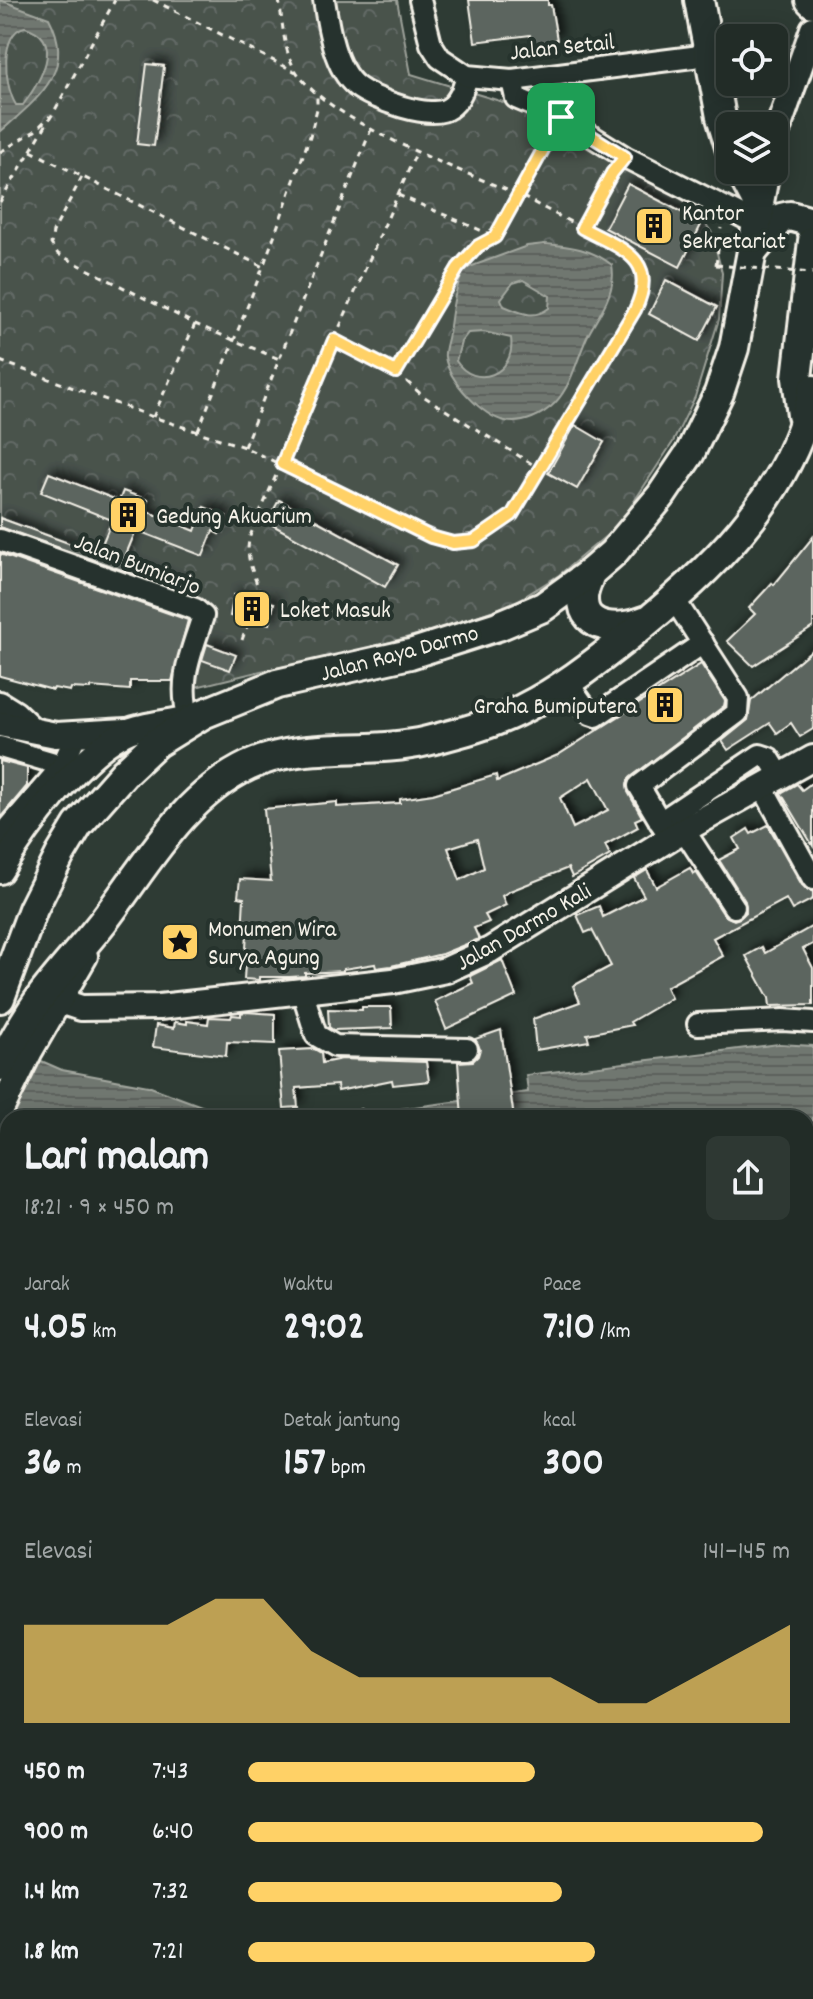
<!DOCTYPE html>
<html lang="id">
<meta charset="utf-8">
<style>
body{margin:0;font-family:Dekko,sans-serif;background:#2e3833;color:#f1f3f6;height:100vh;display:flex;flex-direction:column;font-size:30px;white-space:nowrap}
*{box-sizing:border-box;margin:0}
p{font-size:26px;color:#a2a7a7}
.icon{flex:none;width:44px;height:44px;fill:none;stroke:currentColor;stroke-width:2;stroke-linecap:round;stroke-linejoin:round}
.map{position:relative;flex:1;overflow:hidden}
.drawer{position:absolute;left:0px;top:1110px;width:814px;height:890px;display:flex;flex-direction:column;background:#222c27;border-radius:24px 24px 0 0;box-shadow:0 4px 20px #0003,0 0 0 2px #3f4844}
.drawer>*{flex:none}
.controls{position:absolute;left:716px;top:24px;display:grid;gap:16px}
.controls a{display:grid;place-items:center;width:72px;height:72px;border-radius:12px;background:#222c27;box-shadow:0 4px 20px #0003,0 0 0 2px #3f4844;font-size:40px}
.pin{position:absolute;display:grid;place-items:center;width:68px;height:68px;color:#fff;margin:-34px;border-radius:16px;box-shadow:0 4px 12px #0006}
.round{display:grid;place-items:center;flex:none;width:84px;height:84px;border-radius:12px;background:#2e3833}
.summary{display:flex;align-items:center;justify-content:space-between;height:136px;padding:0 24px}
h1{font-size:44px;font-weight:800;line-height:60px}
.figures{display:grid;grid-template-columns:repeat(3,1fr);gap:12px;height:136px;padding:8px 24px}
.figures div{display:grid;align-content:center}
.figures b{font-size:40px;font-weight:800}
.figures small{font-size:22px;font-weight:400}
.figures p{font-size:22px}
.chart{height:224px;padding:16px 24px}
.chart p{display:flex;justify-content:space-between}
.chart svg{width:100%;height:144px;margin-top:8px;fill:#ffd166;opacity:.7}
ul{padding:0 24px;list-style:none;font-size:26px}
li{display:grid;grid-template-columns:128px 96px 1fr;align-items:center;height:60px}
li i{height:20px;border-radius:10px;background:#ffd166}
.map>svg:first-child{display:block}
.park{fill:url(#park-crowns);stroke:#9ea29a;stroke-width:2}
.water{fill:url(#water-rules);stroke:#a4a8a0;stroke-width:2;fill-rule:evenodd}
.building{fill:#5c655e;stroke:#f4f1e8;stroke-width:2;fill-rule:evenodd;filter:url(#shadow)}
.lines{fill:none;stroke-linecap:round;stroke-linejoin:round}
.minor-casing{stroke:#f4f1e8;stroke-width:26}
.major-casing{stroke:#f4f1e8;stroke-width:30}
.highway-casing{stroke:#f4f1e8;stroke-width:34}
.path{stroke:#f4f1e8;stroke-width:3;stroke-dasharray:6 6;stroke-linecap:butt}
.minor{stroke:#26332d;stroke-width:20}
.major{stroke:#26332d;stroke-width:24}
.highway{stroke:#26332d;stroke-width:28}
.rail{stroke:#f4f1e8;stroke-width:6}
.path-bridge{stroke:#f4f1e8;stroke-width:3;stroke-dasharray:6 6;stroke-linecap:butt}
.route-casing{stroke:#fff;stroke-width:16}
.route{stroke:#ffd166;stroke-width:10}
.labels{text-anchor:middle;stroke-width:8;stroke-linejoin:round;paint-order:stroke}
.street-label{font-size:24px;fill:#f4f1e8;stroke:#26332d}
.poi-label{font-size:24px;fill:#f4f1e8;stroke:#26332d;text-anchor:start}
</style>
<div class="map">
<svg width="813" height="1999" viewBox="0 0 813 1999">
<defs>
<pattern id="park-crowns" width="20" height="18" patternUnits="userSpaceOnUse" patternTransform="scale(2)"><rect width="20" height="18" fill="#48524c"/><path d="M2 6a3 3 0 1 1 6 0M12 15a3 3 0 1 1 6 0" fill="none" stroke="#636b66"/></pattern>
<pattern id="water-rules" width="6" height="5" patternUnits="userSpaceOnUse" patternTransform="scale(2)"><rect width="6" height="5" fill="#6f7770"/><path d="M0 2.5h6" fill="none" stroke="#5c605b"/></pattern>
<filter id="shadow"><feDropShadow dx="5.5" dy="-5.5" stdDeviation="4" flood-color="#0009"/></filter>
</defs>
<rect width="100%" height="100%" fill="#2e3b34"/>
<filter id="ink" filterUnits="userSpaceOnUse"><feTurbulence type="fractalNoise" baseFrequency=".0125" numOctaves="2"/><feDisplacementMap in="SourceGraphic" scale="16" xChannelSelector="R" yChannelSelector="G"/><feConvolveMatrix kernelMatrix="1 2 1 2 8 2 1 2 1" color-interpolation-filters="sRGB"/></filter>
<g filter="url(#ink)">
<path class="park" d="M0 0H397L411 74 503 102 655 180 695 209 712 233 722 273 719 319 695 397 673 442 618 526 559 575 512 604 435 630 342 655 261 671 192 688 209 611 0 538Z"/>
<g class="water">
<path d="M0 0 49 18C77 71 37 99 0 132ZM25 27C67 39 39 83 23 105H16C3 84 0 32 25 27Z"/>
<path d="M545 244C571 246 592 249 612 265 617 292 599 314 587 337 577 359 572 385 555 403 543 415 523 425 505 421 482 416 449 381 445 357 444 350 448 341 449 333 453 306 453 295 464 269L527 246ZM523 280 550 296 549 308C533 320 522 313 504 306L501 299 513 283ZM484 332 511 338C516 375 475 390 456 361L461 342 468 333Z"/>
<path d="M0 1043 62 1070 148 1086 204 1107 248 1118H8V1254L0 1250Z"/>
<path d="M779 1044 813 1046V1230L806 1233V1118H331L528 1092 526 1075Z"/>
<path d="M806 1541 813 1545V1709L806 1705Z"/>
</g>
<g class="building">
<path d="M469 0H548V5H551L557 40 532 44 530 35 475 42Z"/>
<path d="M147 64 164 66 154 146 137 144Z"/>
<path d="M628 184 702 223 680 267 605 228Z"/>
<path d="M666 280 717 307 699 341 649 314Z"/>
<path d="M575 425 604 442 577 489 548 473Z"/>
<path d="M49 473 119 501 123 491 148 500 144 510 195 531 204 507 226 516 219 534 213 531 203 556 136 530 122 564 181 586 179 590 0 527V518L98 554 112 520 41 492Z"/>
<path d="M279 500 398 565 385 587 267 522Z"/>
<path d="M813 537V627L753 666 727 641 755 614 749 608 772 583 774 585Z"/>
<path d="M0 554 188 620 172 681H130V690L90 687V689L71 688 70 691 54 688 53 690 0 676Z"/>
<path d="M234 595 274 603 270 624 230 616Z"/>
<path d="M207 644 236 655 230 670 202 660Z"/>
<path d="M813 649V729L800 737 791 723 777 733 770 723 728 750 722 741 748 720 751 701Z"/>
<path d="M701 664 725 701 724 706 628 780V792L642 817 635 820 638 827 605 845 610 855 572 877 568 868 510 891 502 896 506 905 485 915 489 922 474 928 479 939 442 954 391 966 376 968 375 964 343 969V971L305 973V976L290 977H259V980L244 979 247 933H242L244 898 238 897 240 879 271 881 264 809 337 802V807L400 803V799L433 794 496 775 497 781 558 755ZM591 778 608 810 573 828 560 798ZM477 839 484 868 460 880 448 848Z"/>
<path d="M0 761 27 768V786L0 818Z"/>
<path d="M813 782V846L781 793 797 784 802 790Z"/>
<path d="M768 825 802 885 813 892V899L792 910 786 899 713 938 723 956 666 987 671 998 630 1022 632 1025 587 1034 589 1041 536 1050 533 1019 580 1002 573 986 611 966 592 930 585 933 577 915 599 906 603 917 644 896 634 878 647 870 656 887 690 868 693 874 696 872 724 915 734 920 740 918 746 912 745 901 719 860 740 849 734 838 748 829 751 834Z"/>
<path d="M813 926V944L803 949 813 968V1005L770 1006 769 998 746 956 762 947 765 953Z"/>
<path d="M502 960 516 996 446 1029 435 1001 473 983 470 976Z"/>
<path d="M362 1007H391L392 1028 333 1030 329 1027 328 1009 362 1010Z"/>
<path d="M245 1012 275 1014V1044L227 1042 226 1056 153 1047 156 1025 174 1028 175 1022 187 1024V1021L208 1024 209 1017 231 1018 232 1015 241 1016V1013Z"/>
<path d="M501 1030 514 1118H462L458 1062 473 1061 478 1056 480 1049 475 1039Z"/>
<path d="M314 1049 321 1053 322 1063 342 1059 426 1062 429 1081 393 1085 392 1080 338 1091 337 1085 296 1088 298 1107 284 1108 279 1051Z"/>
</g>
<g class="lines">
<g class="minor-casing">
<g id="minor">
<path d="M324 0C328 26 334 68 356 86 372 99 432 121 449 108 460 101 464 87 467 76"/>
<path d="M420 0 431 44 440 58 467 76 512 80 708 55"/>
<path d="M512 80 516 98 561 117 625 157 757 224"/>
<path d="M0 540 195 609 203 616C192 651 177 681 189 718"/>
<path d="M567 682 590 714 596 716 703 643"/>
<path d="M0 702 16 712 37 732"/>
<path d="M0 747 51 762 71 773"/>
<path d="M763 788 813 879"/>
<path d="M660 822 760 755 769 758 781 777"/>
<path d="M684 830 734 907"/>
<path d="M0 838 62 766 76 735"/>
<path d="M670 838 639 786 737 713 738 698 674 599"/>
<path d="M302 990 316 1035 335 1046 467 1049"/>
<path d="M698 1024 783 1020 813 1022"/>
<path d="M0 1271 8 1274"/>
<path d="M806 1451 813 1454"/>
<path d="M0 1620 8 1624"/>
<path d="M806 1878H813"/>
<path d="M806 1919 813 1895"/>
<path d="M0 1958 8 1952"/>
<path d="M616 1999 618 1992"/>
<path d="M782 1999 784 1992"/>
</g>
</g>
<g class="major-casing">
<g id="major">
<path d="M774 140 813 29"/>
<path d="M760 208 767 170"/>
<path d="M0 724 56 735 126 731"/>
<path d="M0 871C26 828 82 751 129 731 145 724 171 723 189 718"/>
<path d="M60 1001 81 1008 159 1007 393 981 446 970 490 950 670 838 813 758"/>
<path d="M0 1112 30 1051 85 956"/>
<path d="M0 1413 8 1414"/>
<path d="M806 1741 813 1746"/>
</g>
</g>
<g class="highway-casing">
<g id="highway">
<path d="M699 0 721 117 730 147"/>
<path d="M810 0 813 3"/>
<path d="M754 250 781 218 790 216 808 221 813 232"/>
<path d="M802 415 797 378 813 241"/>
<path d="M590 573C588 581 583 590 583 598 582 632 623 630 644 621"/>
<path d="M0 998 33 909 60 855 78 825 124 773 156 743 203 714 277 684 410 654 498 626 543 607 590 573 613 553 661 496 690 453 719 393 734 348 760 208 740 170"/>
<path d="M0 1066C13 1041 26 1017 43 994 63 968 85 945 105 919 147 864 183 797 248 766 303 740 369 755 427 741 459 733 494 724 524 708 560 690 592 665 624 640 707 575 790 498 813 390"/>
<path d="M806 1280 813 1279"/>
<path d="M806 1306 813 1302"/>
<path d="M36 1999 46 1992"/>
<path d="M73 1999 83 1992"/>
</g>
</g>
<g class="path">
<path d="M153 0 296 72"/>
<path d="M279 0C283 23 283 51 296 71 327 121 462 171 519 195L495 237 478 246 458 268 396 372 423 396 540 469"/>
<path d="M551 135 519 195 582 228"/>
<path d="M31 151 263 267 310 136 317 109V96"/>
<path d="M0 152 35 131 50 116"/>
<path d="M82 177 53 232 51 244 58 254 195 324 279 359"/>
<path d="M398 195 494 236"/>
<path d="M0 202 55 110 115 0"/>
<path d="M716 265 721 228"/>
<path d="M0 361 153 417 244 447 431 537 453 543 474 541 512 515 635 310C660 258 621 249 582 228L612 173"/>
<path d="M396 372 334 340 417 151"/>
<path d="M153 417 195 324"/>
<path d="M198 431 263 267"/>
<path d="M244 447 372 127"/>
<path d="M242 640 259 592C254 571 244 558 250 536L334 340"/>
<path d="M360 1108 361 1118"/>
</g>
<use href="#minor" class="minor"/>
<use href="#major" class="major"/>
<use href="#highway" class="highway"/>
<g class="rail">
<path d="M806 1602 813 1597"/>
<path d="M806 1618 813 1613"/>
<path d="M229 1999 240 1992"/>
<path d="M269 1999 279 1992"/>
</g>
<path class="path-bridge" d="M716 265 813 273"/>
</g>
</g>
<g class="lines" filter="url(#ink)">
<g class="route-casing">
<path id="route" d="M561 117 625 157 612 173 582 228C621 249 660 258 635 310L512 515 474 541 453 543 431 537 282 464 334 340 396 372 458 268 478 246 495 237Z"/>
</g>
<use href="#route" class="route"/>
</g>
<defs>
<g id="building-square" transform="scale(2)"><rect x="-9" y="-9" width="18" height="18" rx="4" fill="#ffd166" stroke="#26332d"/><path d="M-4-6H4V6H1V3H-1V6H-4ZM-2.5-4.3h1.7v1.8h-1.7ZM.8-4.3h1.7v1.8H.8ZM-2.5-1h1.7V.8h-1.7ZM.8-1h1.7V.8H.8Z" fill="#111"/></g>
<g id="sight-square" transform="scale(2)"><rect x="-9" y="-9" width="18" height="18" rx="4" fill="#ffd166" stroke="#26332d"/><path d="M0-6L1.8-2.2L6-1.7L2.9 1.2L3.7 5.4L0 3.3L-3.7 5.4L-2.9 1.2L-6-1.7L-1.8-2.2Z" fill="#111"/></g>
</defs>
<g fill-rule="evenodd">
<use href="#building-square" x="654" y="226"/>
<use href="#building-square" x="128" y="515"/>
<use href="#building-square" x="252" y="609"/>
<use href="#building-square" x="665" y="705"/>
<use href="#sight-square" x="180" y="942"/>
</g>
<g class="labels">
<g class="street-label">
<text transform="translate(562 46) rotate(-6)" y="8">Jalan Setail</text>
<text transform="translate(138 563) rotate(21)" y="8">Jalan Bumiarjo</text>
<text transform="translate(399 652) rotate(-15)" y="8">Jalan Raya Darmo</text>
<text transform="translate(523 926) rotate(-30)" y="8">Jalan Darmo Kali</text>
</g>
<g class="poi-label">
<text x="682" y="220">Kantor<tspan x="682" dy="28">Sekretariat</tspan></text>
<text x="156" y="523">Gedung Akuarium</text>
<text x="280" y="617">Loket Masuk</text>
<text x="637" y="713" text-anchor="end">Graha Bumiputera</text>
<text x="208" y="936">Monumen Wira<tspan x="208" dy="28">Surya Agung</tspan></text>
</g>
</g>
</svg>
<div class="controls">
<a><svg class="icon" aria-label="locate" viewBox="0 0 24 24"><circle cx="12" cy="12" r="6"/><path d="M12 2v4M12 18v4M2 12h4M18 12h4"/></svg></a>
<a><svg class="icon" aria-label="layers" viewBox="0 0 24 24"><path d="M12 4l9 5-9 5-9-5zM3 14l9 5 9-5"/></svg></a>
</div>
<div class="pin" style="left:561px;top:117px;background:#1e9e55"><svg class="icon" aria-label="arrive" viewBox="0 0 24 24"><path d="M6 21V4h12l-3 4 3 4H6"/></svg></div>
<section class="drawer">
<div class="summary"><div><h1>Lari malam</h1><p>18:21 · 9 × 450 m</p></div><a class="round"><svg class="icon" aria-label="share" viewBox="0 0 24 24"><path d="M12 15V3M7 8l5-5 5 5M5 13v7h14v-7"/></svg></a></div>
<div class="figures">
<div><p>Jarak</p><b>4.05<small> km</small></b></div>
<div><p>Waktu</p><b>29:02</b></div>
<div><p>Pace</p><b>7:10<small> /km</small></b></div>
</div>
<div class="figures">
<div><p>Elevasi</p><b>36<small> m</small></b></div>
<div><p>Detak jantung</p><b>157<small> bpm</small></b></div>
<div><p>kcal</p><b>300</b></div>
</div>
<div class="chart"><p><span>Elevasi</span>141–145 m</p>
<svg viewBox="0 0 160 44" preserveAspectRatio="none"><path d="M0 44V14L10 14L20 14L30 14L40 6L50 6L60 22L70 30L80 30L90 30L100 30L110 30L120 38L130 38L140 30L150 22L160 14V44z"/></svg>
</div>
<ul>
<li><b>450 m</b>7:43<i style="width:53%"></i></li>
<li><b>900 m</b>6:40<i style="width:95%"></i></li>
<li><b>1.4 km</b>7:32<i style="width:58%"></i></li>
<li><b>1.8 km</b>7:21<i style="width:64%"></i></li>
</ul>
</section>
</div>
